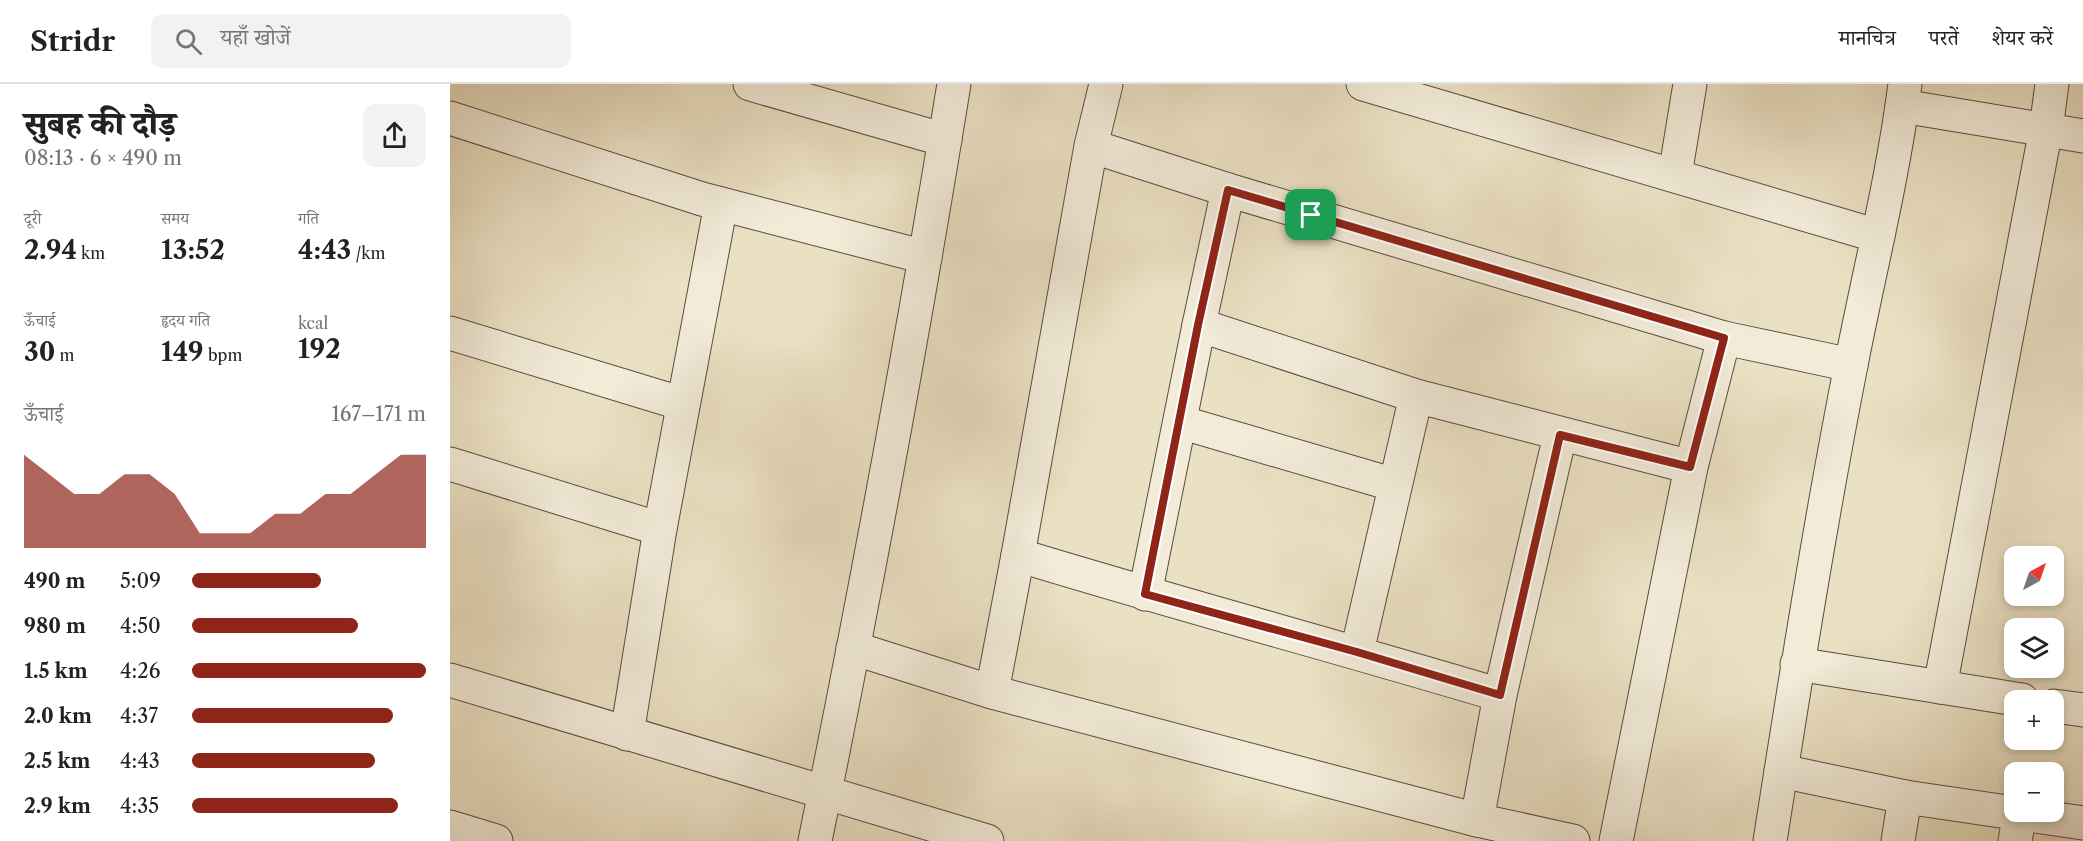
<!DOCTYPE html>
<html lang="hi">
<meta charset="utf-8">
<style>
body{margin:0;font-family:"Libre Caslon Text","Noto Serif Devanagari",serif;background:#f2f2f2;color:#222;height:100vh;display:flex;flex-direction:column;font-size:22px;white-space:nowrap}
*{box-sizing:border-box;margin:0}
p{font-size:20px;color:#767676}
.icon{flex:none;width:33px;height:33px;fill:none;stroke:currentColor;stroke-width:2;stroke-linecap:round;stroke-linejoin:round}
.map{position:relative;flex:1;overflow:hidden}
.details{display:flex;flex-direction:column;background:#fff;width:450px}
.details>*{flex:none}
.needle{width:39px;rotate:40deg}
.fabs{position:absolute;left:1554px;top:462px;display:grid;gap:12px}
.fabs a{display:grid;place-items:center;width:60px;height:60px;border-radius:12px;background:#fff;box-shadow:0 3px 9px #0003;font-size:30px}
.pin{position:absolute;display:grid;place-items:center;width:51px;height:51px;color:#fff;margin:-26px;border-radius:12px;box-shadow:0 3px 9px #0006}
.round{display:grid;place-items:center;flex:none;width:63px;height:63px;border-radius:12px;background:#f2f2f2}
.overview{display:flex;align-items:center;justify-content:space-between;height:102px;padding:0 24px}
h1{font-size:33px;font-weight:800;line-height:45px}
.stats{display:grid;grid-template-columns:repeat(3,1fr);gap:9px;height:102px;padding:6px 24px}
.stats div{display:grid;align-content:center}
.stats b{font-size:26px;font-weight:800}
.stats small{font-size:16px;font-weight:400}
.stats p{font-size:16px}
.chart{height:168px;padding:12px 24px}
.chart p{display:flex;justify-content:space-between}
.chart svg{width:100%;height:108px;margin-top:6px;fill:#8f2418;opacity:.7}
ul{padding:0 24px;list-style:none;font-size:20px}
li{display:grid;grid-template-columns:96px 72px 1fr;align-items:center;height:45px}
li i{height:15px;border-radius:8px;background:#8f2418}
header{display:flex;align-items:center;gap:36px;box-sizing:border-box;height:84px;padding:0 30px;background:#fff;border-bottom:2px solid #e0e0e0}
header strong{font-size:28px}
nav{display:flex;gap:33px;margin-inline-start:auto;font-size:21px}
.search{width:420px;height:54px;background:#f2f2f2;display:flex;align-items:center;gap:15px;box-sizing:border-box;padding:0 21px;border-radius:12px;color:#767676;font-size:22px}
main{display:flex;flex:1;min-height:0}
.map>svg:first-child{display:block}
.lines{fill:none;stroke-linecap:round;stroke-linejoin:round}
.minor-casing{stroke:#5c4b3e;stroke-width:35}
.minor{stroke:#f1ebd8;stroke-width:33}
.route-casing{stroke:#fff;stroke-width:12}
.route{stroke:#8f2418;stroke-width:8}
</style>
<header>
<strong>Stridr</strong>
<div class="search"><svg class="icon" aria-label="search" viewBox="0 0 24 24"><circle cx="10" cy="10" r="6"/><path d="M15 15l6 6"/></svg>यहाँ खोजें</div>
<nav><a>मानचित्र</a><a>परतें</a><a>शेयर करें</a></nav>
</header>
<main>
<section class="details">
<div class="overview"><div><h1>सुबह की दौड़</h1><p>08:13 · 6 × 490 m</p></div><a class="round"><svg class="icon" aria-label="share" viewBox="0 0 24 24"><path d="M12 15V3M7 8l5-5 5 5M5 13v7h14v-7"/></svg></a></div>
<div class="stats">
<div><p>दूरी</p><b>2.94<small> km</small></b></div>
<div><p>समय</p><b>13:52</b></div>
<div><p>गति</p><b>4:43<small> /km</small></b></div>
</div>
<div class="stats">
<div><p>ऊँचाई</p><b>30<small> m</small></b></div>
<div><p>हृदय गति</p><b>149<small> bpm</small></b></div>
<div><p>kcal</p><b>192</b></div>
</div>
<div class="chart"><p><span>ऊँचाई</span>167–171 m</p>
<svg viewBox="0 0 160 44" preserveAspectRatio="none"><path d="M0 44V6L10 14L20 22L30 22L40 14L50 14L60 22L70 38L80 38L90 38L100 30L110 30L120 22L130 22L140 14L150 6L160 6V44z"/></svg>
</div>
<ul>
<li><b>490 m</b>5:09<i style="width:55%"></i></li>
<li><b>980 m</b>4:50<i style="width:71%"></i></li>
<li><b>1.5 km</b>4:26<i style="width:100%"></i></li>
<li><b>2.0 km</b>4:37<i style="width:86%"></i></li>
<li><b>2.5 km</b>4:43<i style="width:78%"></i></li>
<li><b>2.9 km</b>4:35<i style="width:88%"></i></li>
</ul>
</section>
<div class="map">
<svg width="1633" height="757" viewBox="0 0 1633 757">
<rect width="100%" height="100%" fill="#eae0c3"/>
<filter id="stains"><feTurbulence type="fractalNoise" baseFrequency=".00333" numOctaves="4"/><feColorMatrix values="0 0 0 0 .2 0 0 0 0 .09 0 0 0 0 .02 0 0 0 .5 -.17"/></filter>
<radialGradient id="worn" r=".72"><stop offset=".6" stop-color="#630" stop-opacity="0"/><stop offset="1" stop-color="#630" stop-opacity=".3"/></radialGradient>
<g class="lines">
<g class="minor-casing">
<g id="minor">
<path d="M300 0 495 56"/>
<path d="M913 0 1428 152"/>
<path d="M1452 22 1633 52"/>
<path d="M0 34 252 115 475 173"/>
<path d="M641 62 778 106 1274 254 1401 281"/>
<path d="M1225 91 1240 0"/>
<path d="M749 241 966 312 1241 383"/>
<path d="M0 249 233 320"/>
<path d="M730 338 945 401"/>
<path d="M0 380 210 445"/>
<path d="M568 471C728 520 890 563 1050 611"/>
<path d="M695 510 749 241 778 106"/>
<path d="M403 564 542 608 1027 736 1123 757"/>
<path d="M907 568 966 312"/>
<path d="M1347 580 1572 616"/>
<path d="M0 596 537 757"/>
<path d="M1490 603 1596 45 1602 0"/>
<path d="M542 608 568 471 641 62 656 0"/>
<path d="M1604 622 1633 626"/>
<path d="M177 650 210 445 271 120"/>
<path d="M1331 687 1455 713 1633 739"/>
<path d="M1027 736 1050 611 1110 351"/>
<path d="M0 743 46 757"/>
<path d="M365 757C416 506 463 253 504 0"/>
<path d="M1166 757 1241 383 1274 254"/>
<path d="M1320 757C1345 598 1370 439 1401 281 1419 188 1443 95 1455 0"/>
<path d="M1448 757 1455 713"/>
<path d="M1565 757 1570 729"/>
</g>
</g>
<use href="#minor" class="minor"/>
</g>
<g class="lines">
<g class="route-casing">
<path id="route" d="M778 106 1274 254 1240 383 1110 351 1050 611 907 568 695 510 748 241Z"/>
</g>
<use href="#route" class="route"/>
</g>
<rect width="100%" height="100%" filter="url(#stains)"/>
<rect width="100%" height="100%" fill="url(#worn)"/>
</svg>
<div class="fabs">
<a><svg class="needle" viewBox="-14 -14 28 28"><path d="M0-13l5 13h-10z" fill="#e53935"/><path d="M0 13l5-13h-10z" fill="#767676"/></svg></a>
<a><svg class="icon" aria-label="layers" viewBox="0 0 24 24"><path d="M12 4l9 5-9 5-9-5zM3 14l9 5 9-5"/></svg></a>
<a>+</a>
<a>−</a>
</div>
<div class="pin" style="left:861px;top:131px;background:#1e9e55"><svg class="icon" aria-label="arrive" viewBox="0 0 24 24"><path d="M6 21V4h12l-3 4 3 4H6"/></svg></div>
</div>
</main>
